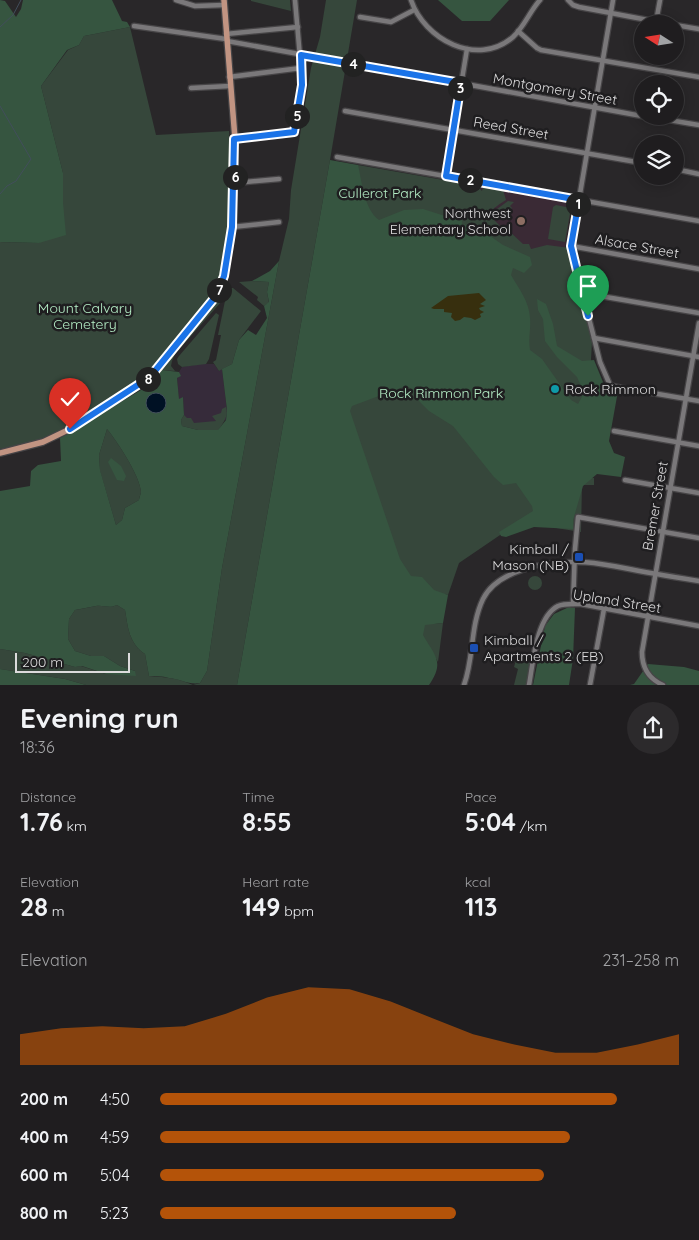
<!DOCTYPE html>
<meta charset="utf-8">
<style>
body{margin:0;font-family:Quicksand,sans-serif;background:#2c2a2c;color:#f1f3f6;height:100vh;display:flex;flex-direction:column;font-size:19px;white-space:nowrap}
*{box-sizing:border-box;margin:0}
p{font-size:16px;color:#a1a2a4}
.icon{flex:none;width:28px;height:28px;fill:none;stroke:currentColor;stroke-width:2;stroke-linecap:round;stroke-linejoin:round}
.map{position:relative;height:685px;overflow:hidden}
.details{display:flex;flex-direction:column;background:#1f1d1f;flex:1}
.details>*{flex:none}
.needle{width:32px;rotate:282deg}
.buttons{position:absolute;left:634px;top:15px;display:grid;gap:10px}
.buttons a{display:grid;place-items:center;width:50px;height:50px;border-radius:50%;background:#1f1d1f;box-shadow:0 2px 12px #0003,0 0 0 1px #3c3b3d;font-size:25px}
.scale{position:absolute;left:15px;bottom:12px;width:115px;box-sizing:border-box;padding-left:5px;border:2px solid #dcdbdc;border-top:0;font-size:14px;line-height:18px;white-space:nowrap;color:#dcdbdc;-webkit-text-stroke:4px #1f1e20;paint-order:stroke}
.pin{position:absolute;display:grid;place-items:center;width:42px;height:42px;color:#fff;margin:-51px -21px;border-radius:50% 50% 50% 0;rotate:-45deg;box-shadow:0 0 5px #0007}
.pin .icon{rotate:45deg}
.km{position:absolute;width:25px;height:25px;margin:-12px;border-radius:50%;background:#222;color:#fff;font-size:14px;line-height:25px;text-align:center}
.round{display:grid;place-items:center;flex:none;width:52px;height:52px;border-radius:26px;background:#2c2a2c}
.headline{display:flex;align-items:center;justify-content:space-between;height:85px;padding:0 20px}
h1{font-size:28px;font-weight:700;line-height:38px}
.metrics{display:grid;grid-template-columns:repeat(3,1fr);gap:8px;height:85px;padding:5px 20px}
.metrics div{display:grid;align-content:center}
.metrics b{font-size:25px;font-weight:700}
.metrics small{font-size:14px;font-weight:400}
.metrics p{font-size:14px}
.chart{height:140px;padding:10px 20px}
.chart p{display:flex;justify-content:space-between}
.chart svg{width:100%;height:90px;margin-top:5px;fill:#b45309;opacity:.7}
ul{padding:0 20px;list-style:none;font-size:16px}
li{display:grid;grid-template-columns:80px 60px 1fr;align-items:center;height:38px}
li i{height:12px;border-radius:6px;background:#b45309}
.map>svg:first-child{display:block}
.commercial{fill:#362b3a}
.education{fill:#3a2a35}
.green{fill:#36473b}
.forest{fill:#365540;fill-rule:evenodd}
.sand{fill:#372f0e}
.water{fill:#001124;stroke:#424e5b}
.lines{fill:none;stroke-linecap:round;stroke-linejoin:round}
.stream{stroke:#424e5b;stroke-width:1}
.minor-casing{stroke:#474547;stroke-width:7}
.major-casing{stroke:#474547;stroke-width:8}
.minor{stroke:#7a787a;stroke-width:4.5}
.major{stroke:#c19482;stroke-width:5.5}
.route-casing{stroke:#fff;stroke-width:10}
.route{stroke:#1a73e8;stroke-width:6}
.education-dot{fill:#8d6e63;stroke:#1f1e20;stroke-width:2}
.culture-dot{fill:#0f9aa8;stroke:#1f1e20;stroke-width:2}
.transit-dot{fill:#1a4fb4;stroke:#1f1e20;stroke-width:2}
.labels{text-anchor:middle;stroke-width:5;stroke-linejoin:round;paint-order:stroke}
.street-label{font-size:14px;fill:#dcdbdc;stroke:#1f1e20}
.park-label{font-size:14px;fill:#b5eec6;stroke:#1f1e20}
.poi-label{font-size:14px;fill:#dcdbdc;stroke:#1f1e20;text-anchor:end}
</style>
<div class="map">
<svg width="699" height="685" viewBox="0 0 699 685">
<rect width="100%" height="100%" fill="#292729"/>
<path class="commercial" d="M200 364H214L219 371 222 369 227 410 226 420 182 426 184 415 183 397 179 400 177 378 180 376 179 372 182 367Z"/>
<path class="education" d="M478 186 572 203 565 248 531 249 503 245 477 194 484 193Z"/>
<g class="green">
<path d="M251 0H290L291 11 251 1Z"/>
<path d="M326 0H357L330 160 237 685H193L200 683 207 671 222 568 279 261 289 219 291 190 311 68 320 37Z"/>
<path d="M130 27 156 135 229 131C232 174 232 255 213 293L146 375 56 433 43 439 0 449V242L39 243 63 203V173L41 86 68 50 79 45 84 36Z"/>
<path d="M358 165 478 186 482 191 483 187 503 190 506 200C485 213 488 214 504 230L506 228 523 244H529L531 249 547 245 570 248 592 342 584 478H594V485H582L581 532 519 522 459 563 448 595 444 594 434 624 443 623 438 662 427 643 240 685 337 285Z"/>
<path d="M508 201 514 202 510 206 512 208 499 219 493 212Z"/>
<path d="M556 205 571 208 565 242 548 239 553 207Z"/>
<path d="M252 281 269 282 267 292 269 303 264 306 257 300 258 297 239 282Z"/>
<path d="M231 288H233L261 311 239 340 232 364 219 371 213 362 216 360 221 335H218L226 296Z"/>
<path d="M221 296 222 298 221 302 175 354 172 361 171 366 175 371 162 370 176 350Z"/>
<path d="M216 313 219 315 209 359 206 364 182 367 178 364 177 359 179 356Z"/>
<path d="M226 407C229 416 223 423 218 431L198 430 182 426 181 420 184 415 187 418H191L194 423 216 421 212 416 221 413 222 409Z"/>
<path d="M107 429C117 441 140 476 141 492 141 493 139 498 139 500L125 508 122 520 116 525 100 471 99 455Z"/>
<circle cx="535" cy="583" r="7"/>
<path d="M117 605 125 610C128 628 129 643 145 654L149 676C164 677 178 678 193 685H86L65 679 0 669V649L25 653 75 667 81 666 106 674 135 671 120 666 104 656H91L75 651 68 639 69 619 75 610C83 609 89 607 96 606 104 605 109 609 117 605Z"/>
<path d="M518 659 531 662 528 685H514L518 669 514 667 516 660Z"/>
</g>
<g class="forest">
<path d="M0 0 5 1 16 17 21 9 23 0H112L122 21 127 22 130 27 84 36 79 45 67 50 41 86 63 173V203L66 235 39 243 0 242Z"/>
<path d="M438 0H509L490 21H462Z"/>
<path d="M330 160 358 165C362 182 364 209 379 220L404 210 423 209 445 216 461 212 462 224 480 229 503 245 530 257 532 265 524 273 513 268 511 275C519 289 529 301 530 318 531 330 528 338 530 350L542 359 571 400 578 404 584 393 577 377 557 357 545 341 543 319 538 310 537 299 546 304 553 324 557 346 582 361 594 360 605 387 618 391 609 441 614 453 625 457 621 477 597 474 583 486 573 520V529L534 527 506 537 501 536 499 532 533 511 532 506 516 483 503 485 494 477 453 426 429 411 420 402 409 387H403L352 406 350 411 400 559 411 576 422 577 434 590 448 595 443 623 425 625 423 635C435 656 445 662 429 685H237Z"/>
<path d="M279 261 222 568 207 671 200 683C189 685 180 679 169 678 162 676 155 676 149 676L145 654C129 643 128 628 125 610L117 605C109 609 104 605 96 606 89 607 82 609 75 610L69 619 68 639 75 651 91 656H104L120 666 135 671 136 676 106 674 82 666 75 667 25 653 0 649V491L30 486 31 471 38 465 61 461 60 438 141 390 155 379 162 370 179 372 181 376 177 378 179 399 183 397 184 415 181 420 182 426 198 430H218L226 420 227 410 222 369 232 364 239 340 248 330 256 335 267 318 264 306 269 302 267 292 269 282 252 281 270 271ZM107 429C117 441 140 476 141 492 141 493 139 499 139 500L125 508 122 520 116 525 100 470 99 455Z"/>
<path d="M111 458 121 466 126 476 124 481 117 480 108 462Z"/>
<path d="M569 607 575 608 573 659 569 685H533L545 626 554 614Z"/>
<path d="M648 664 684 667 699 671V685H630L634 684Z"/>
<path d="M0 669 65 679 86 685H0Z"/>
</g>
<path class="sand" d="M479 293 486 300 480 304 485 306 479 308 480 310 484 312 480 314 481 317 475 320 471 318 464 317 460 320 455 321 451 317 452 313 444 312V309H434L431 308 448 296Z"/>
<circle class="water" cx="156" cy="403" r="10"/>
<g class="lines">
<g class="stream">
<path d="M0 27 13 15 21 0"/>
<path d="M0 106 31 159 16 181 7 186 0 194"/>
</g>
<g class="minor-casing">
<g id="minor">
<path d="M176 0 195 6 224 5"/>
<path d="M411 0C424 39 477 68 513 37 524 27 530 11 540 0"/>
<path d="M568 0 573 5 579 7 669 24"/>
<path d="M613 0 575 223 571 246 572 252 594 338 600 362 610 385 617 387 699 401"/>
<path d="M360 17 391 22 414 10"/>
<path d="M656 22 660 0"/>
<path d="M675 25 699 29"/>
<path d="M134 26 226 39"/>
<path d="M518 31 537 48 541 50 699 77"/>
<path d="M226 34 298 27"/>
<path d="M227 41 642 116"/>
<path d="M229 77 301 68"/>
<path d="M191 88 230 86"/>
<path d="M345 111 642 163"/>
<path d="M645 116 699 125"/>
<path d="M235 139 295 132 302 80 295 0"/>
<path d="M337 157 699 221"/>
<path d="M675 169 699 174"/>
<path d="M446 176 467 49"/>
<path d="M235 183 279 179"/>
<path d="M232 227 279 222"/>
<path d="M571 246 699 269"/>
<path d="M583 293 699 313"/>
<path d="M594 338 699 357"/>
<path d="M614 431 699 446"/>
<path d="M625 480 699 493"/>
<path d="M573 604 575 549 578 517 699 538"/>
<path d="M464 685C474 658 470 626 483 599 497 570 545 562 574 562 591 561 607 565 624 568 649 573 674 577 699 581"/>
<path d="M529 685C533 664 536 617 558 606 565 603 573 604 581 604L699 626"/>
<path d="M590 685 604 609"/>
<path d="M663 685C649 679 642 668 642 652L699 323"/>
</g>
</g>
<g class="major-casing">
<path id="major" d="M0 453 43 442 70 429 145 381 159 368 174 346 208 306 219 292 224 276 231 238 235 168V139L224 0"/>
</g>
<use href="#minor" class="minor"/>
<use href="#major" class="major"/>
</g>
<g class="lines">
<g class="route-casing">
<path id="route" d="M70 429 150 377 216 296 224 276 232 227 234 139 294 132 302 85 301 55 461 83 446 176 579 200 571 246 588 316"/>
</g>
<use href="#route" class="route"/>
</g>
<circle class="education-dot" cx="521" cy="221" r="5"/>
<circle class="culture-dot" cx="555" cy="389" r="5"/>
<g class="transit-dot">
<rect x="574" y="552" width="10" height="10" rx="2.5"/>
<rect x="469" y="643" width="10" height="10" rx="2.5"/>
</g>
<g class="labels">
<g class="street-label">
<text transform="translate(555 89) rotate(10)" y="5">Montgomery Street</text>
<text transform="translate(511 128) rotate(10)" y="5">Reed Street</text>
<text transform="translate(637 246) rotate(10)" y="5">Alsace Street</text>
<text transform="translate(655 506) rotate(-80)" y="5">Bremer Street</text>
<text transform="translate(617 601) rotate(9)" y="5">Upland Street</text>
</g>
<g class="park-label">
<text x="380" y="198">Cullerot Park</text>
<text x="85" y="313">Mount Calvary<tspan x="85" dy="16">Cemetery</tspan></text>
<text x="441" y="398">Rock Rimmon Park</text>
</g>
<g class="poi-label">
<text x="511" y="218">Northwest<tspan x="511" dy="16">Elementary School</tspan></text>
<text x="565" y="394" text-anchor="start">Rock Rimmon</text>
<text x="569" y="554">Kimball /<tspan x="569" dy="16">Mason (NB)</tspan></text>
<text x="484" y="645" text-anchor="start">Kimball /<tspan x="484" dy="16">Apartments 2 (EB)</tspan></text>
</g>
</g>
</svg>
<div class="buttons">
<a><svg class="needle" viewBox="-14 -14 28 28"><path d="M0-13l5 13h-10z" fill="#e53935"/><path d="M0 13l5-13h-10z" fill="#a1a2a4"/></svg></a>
<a><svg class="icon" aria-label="locate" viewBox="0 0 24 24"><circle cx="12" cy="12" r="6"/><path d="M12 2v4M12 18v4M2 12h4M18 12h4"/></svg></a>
<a><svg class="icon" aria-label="layers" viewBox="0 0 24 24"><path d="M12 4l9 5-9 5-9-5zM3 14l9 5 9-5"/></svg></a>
</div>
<div class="scale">200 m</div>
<div class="pin" style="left:588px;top:316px;background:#1e9e55"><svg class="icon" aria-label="arrive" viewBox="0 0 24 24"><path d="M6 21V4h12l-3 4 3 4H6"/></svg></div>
<div class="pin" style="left:70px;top:429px;background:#d93025"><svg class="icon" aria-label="check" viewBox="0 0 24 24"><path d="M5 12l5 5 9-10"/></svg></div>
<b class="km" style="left:578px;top:204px">1</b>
<b class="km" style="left:470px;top:180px">2</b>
<b class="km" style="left:460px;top:88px">3</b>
<b class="km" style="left:353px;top:64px">4</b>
<b class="km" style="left:297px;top:116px">5</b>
<b class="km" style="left:235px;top:177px">6</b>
<b class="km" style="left:219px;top:290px">7</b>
<b class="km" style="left:148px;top:379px">8</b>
</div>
<section class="details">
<div class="headline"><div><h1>Evening run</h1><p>18:36</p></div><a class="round"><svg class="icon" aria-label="share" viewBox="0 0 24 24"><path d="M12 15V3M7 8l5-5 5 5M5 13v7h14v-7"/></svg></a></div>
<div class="metrics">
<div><p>Distance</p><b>1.76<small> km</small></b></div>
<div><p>Time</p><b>8:55</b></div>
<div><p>Pace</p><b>5:04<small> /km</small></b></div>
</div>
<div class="metrics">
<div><p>Elevation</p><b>28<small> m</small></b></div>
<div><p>Heart rate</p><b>149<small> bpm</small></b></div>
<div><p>kcal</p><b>113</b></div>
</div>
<div class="chart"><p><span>Elevation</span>231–258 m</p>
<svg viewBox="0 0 160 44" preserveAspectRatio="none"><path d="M0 44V29L10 26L20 25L30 26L40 25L50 19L60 11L70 6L80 7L90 13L100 21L110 29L120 34L130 38L140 38L150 34L160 29V44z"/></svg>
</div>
<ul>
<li><b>200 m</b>4:50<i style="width:88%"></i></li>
<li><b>400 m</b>4:59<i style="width:79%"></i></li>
<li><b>600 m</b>5:04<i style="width:74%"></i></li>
<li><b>800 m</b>5:23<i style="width:57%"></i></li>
</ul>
</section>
